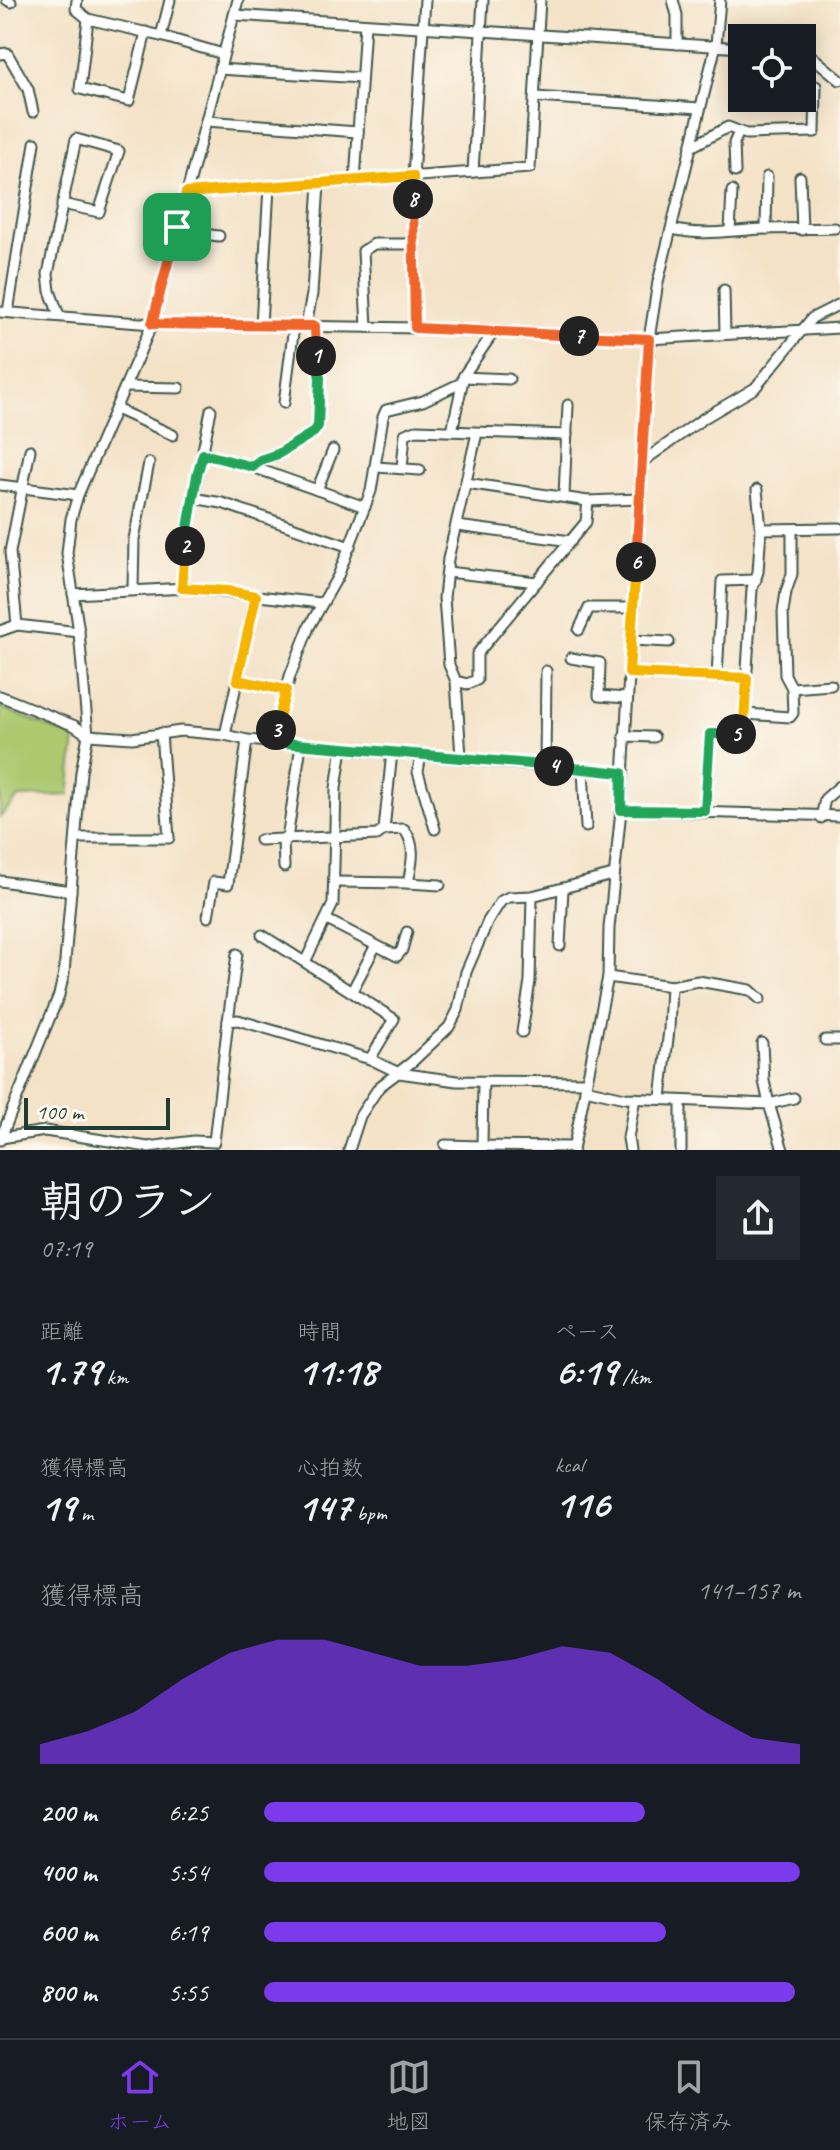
<!DOCTYPE html>
<html lang="ja">
<meta charset="utf-8">
<style>
body{margin:0;font-family:Caveat,"Klee One",sans-serif;background:#242831;color:#f1f3f6;height:100vh;display:flex;flex-direction:column;font-size:30px;white-space:nowrap}
*{box-sizing:border-box;margin:0}
p{font-size:26px;color:#9ea1a6}
.icon{flex:none;width:44px;height:44px;fill:none;stroke:currentColor;stroke-width:2;stroke-linecap:round;stroke-linejoin:round}
.map{position:relative;height:1150px;overflow:hidden}
.panel{display:flex;flex-direction:column;background:#171b24;flex:1}
.panel>*{flex:none}
.buttons{position:absolute;left:728px;top:24px;display:grid;gap:16px}
.buttons a{display:grid;place-items:center;width:88px;height:88px;border-radius:0px;background:#171b24;box-shadow:0 4px 20px #0003;font-size:40px}
.scale{position:absolute;left:24px;bottom:20px;width:146px;box-sizing:border-box;padding-left:8px;border:4px solid #1f3d34;border-top:0;font-size:22px;line-height:28px;white-space:nowrap;color:#1f3d34;-webkit-text-stroke:6px #fbf7ec;paint-order:stroke}
.pin{position:absolute;display:grid;place-items:center;width:68px;height:68px;color:#fff;margin:-34px;border-radius:16px;box-shadow:0 4px 12px #0006}
.km{position:absolute;width:40px;height:40px;margin:-20px;border-radius:50%;background:#222;color:#fff;font-size:22px;line-height:40px;text-align:center}
.round{display:grid;place-items:center;flex:none;width:84px;height:84px;border-radius:0px;background:#242831}
.overview{display:flex;align-items:center;justify-content:space-between;height:136px;padding:0 40px}
h1{font-size:44px;font-weight:600;line-height:60px}
.figures{display:grid;grid-template-columns:repeat(3,1fr);gap:12px;height:136px;padding:8px 40px}
.figures div{display:grid;align-content:center}
.figures b{font-size:40px;font-weight:600}
.figures small{font-size:22px;font-weight:400}
.figures p{font-size:22px}
.chart{height:224px;padding:16px 40px}
.chart p{display:flex;justify-content:space-between}
.chart svg{width:100%;height:144px;margin-top:8px;fill:#7c3aed;opacity:.7}
ul{padding:0 40px;list-style:none;font-size:26px}
li{display:grid;grid-template-columns:128px 96px 1fr;align-items:center;height:60px}
li i{height:20px;border-radius:10px;background:#7c3aed}
.menu{display:flex;justify-content:space-around;align-items:center;height:112px;border-top:2px solid #363941;background:#171b24;font-size:22px;color:#9ea1a6}
.menu a{display:grid;justify-items:center;gap:4px}
.menu .active{color:#7c3aed}
.map>svg:first-child{display:block}
.green{fill:#acc970;stroke:#668352;stroke-width:2}
.lines{fill:none;stroke-linecap:round;stroke-linejoin:round}
.street-casing{stroke:#3f564a;stroke-width:13}
.street{stroke:#fff;stroke-width:9}
.split-1-casing{stroke:#fff;stroke-width:16}
.split-2-casing{stroke:#fff;stroke-width:16}
.split-3-casing{stroke:#fff;stroke-width:16}
.split-4-casing{stroke:#fff;stroke-width:16}
.split-5-casing{stroke:#fff;stroke-width:16}
.split-6-casing{stroke:#fff;stroke-width:16}
.split-7-casing{stroke:#fff;stroke-width:16}
.split-8-casing{stroke:#fff;stroke-width:16}
.split-9-casing{stroke:#fff;stroke-width:16}
.split-1{stroke:#f0652b;stroke-width:10}
.split-2{stroke:#22a559;stroke-width:10}
.split-3{stroke:#f5b400;stroke-width:10}
.split-4{stroke:#22a559;stroke-width:10}
.split-5{stroke:#22a559;stroke-width:10}
.split-6{stroke:#f5b400;stroke-width:10}
.split-7{stroke:#f0652b;stroke-width:10}
.split-8{stroke:#f0652b;stroke-width:10}
.split-9{stroke:#f5b400;stroke-width:10}
</style>
<div class="map">
<svg width="840" height="1150" viewBox="0 0 840 1150">
<rect width="100%" height="100%" fill="#fbf7ec"/>
<filter id="ink" filterUnits="userSpaceOnUse"><feTurbulence type="fractalNoise" baseFrequency=".0125" numOctaves="2"/><feDisplacementMap in="SourceGraphic" scale="16" xChannelSelector="R" yChannelSelector="G"/><feConvolveMatrix kernelMatrix="1 2 1 2 8 2 1 2 1" color-interpolation-filters="sRGB"/></filter>
<filter id="wash" filterUnits="userSpaceOnUse"><feTurbulence type="fractalNoise" baseFrequency=".006" numOctaves="4" result="noise"/><feDisplacementMap in="SourceGraphic" scale="32" xChannelSelector="R" yChannelSelector="G"/><feGaussianBlur stdDeviation="1.8" result="paint"/><feColorMatrix in="noise" values="0 0 0 0 0 0 0 0 0 0 0 0 0 0 0 0 0 1.4 0 .05"/><feComposite in="paint" operator="in"/></filter>
<g filter="url(#wash)">
<rect width="100%" height="100%" fill="#f4e2c7"/>
<path class="green" d="M0 707 75 738 69 795 19 797 0 817Z"/>
</g>
<g filter="url(#ink)">
<g class="lines">
<g class="street-casing">
<g id="street">
<path d="M7 0 11 2"/>
<path d="M77 0 76 9 88 19 161 36 223 54"/>
<path d="M673 0 677 15V44"/>
<path d="M234 15 742 48"/>
<path d="M88 19 80 89 129 101 146 32"/>
<path d="M161 36 170 0"/>
<path d="M802 53 809 54 840 80"/>
<path d="M0 54 7 53 28 89 33 112"/>
<path d="M219 69 361 78"/>
<path d="M536 97 700 108"/>
<path d="M206 121 358 132"/>
<path d="M691 147 728 127 746 134 815 132 816 86"/>
<path d="M473 172 483 0"/>
<path d="M735 172 734 143 739 132"/>
<path d="M800 177 802 230"/>
<path d="M355 181 365 24"/>
<path d="M186 193 530 168 540 0"/>
<path d="M177 227 195 233 219 236"/>
<path d="M672 229C703 237 733 230 765 229 788 228 811 229 835 228"/>
<path d="M766 229 767 177"/>
<path d="M730 231 732 191"/>
<path d="M724 290 725 334"/>
<path d="M0 312 152 324 421 328 649 339 840 328"/>
<path d="M8 312 35 143"/>
<path d="M59 315 50 291 48 274 76 139 119 151 99 212 62 204"/>
<path d="M261 325 269 187"/>
<path d="M306 326 312 294 319 183"/>
<path d="M367 327 363 251 374 244H413"/>
<path d="M415 328 413 176 425 0"/>
<path d="M463 377 509 379"/>
<path d="M126 387 179 388"/>
<path d="M284 403 294 326"/>
<path d="M116 409 173 435"/>
<path d="M452 431 464 375 493 333"/>
<path d="M203 454 247 465 365 507"/>
<path d="M642 462 704 418 755 388 812 318 840 304"/>
<path d="M253 467 260 460 278 454 314 432 318 426 320 378 315 326"/>
<path d="M376 467 420 470"/>
<path d="M402 468 405 434 416 430 567 435"/>
<path d="M466 483 588 501 639 499"/>
<path d="M0 485 78 495"/>
<path d="M317 490 333 450"/>
<path d="M757 490 761 529"/>
<path d="M564 496 568 405"/>
<path d="M193 498 222 503 350 547"/>
<path d="M457 526 571 541"/>
<path d="M792 530V574L786 592 783 612 785 675 792 688 831 685"/>
<path d="M447 572 537 582"/>
<path d="M182 588 186 536 211 410"/>
<path d="M133 590 134 539 149 463"/>
<path d="M73 594 186 588 321 603"/>
<path d="M17 625 10 552 30 450"/>
<path d="M579 630 589 608H634"/>
<path d="M0 631 17 625 79 632"/>
<path d="M632 640 669 642"/>
<path d="M571 658 600 663 599 696 626 698"/>
<path d="M629 673 747 678"/>
<path d="M717 677 722 581 756 580"/>
<path d="M237 680 286 690"/>
<path d="M456 681 467 684 477 680V654L586 522 588 501"/>
<path d="M0 696 75 726 88 735 132 738 181 731 225 735 247 740 622 773"/>
<path d="M745 714 790 717 793 713 792 688"/>
<path d="M225 735 256 596"/>
<path d="M624 736 654 737"/>
<path d="M273 742 290 676 309 627 338 576 371 491 383 417 386 410 423 401 461 383"/>
<path d="M421 754 418 772 435 829"/>
<path d="M461 757 456 681 449 665 444 598 448 559 477 433"/>
<path d="M545 765 546 671"/>
<path d="M583 769 586 827"/>
<path d="M621 810 840 816"/>
<path d="M705 811 710 734H743L752 589 758 572 761 529 840 528"/>
<path d="M821 818 825 799 840 786"/>
<path d="M76 838H169L161 733"/>
<path d="M283 839 284 867"/>
<path d="M287 839 301 745"/>
<path d="M260 840 377 835 384 830 392 752"/>
<path d="M0 881 71 891"/>
<path d="M335 882 408 883C412 863 417 846 404 829L384 830"/>
<path d="M408 883 440 885"/>
<path d="M208 917 214 882 228 884 247 740"/>
<path d="M327 920 397 956 402 950 407 932"/>
<path d="M262 935 394 1019 370 1059"/>
<path d="M560 946 563 889"/>
<path d="M306 960 333 904 336 788 342 748"/>
<path d="M608 977 671 986 698 981 750 990 760 999"/>
<path d="M352 991 375 947"/>
<path d="M228 1021 237 954"/>
<path d="M522 1032 530 981 532 896"/>
<path d="M825 1040H840"/>
<path d="M762 1043 764 1081 769 1104 794 1098"/>
<path d="M483 1082 482 1146 573 1147"/>
<path d="M585 1089 625 1098 769 1104 783 1150"/>
<path d="M661 1098 669 1030 671 986"/>
<path d="M1 1138 45 1131 148 1147 194 1141 214 1142 228 1021 238 1020 370 1059 399 1073 457 1081 586 1082"/>
<path d="M0 1140 59 995 64 973 81 772 88 735 79 632 67 553 71 519 78 495 152 324 238 0"/>
<path d="M445 1145 482 1146"/>
<path d="M349 1150 360 1116 379 1087 412 1062 449 1027 458 1010 466 972 488 921 501 901 509 897 532 896 613 875"/>
<path d="M573 1150 608 977 609 928 621 810 649 339 658 282 716 45 720 0"/>
<path d="M630 1150 628 1138 635 1098"/>
<path d="M681 1150V1101"/>
</g>
</g>
<use href="#street" class="street"/>
</g>
</g>
<g class="lines" filter="url(#ink)">
<g class="split-1-casing">
<path id="split-1" d="M177 227 152 324 315 326 316 356"/>
</g>
<g class="split-2-casing">
<path id="split-2" d="M185 546 197 475 203 454 253 467 260 460 278 454 314 432 318 426 320 378 316 356"/>
</g>
<g class="split-3-casing">
<path id="split-3" d="M185 546 182 588 227 591 256 596 237 680 286 690 276 730"/>
</g>
<g class="split-4-casing">
<path id="split-4" d="M276 730 273 742 554 766"/>
</g>
<g class="split-5-casing">
<path id="split-5" d="M554 766 622 773 621 810 705 811 710 734H736"/>
</g>
<g class="split-6-casing">
<path id="split-6" d="M636 562 629 673 747 678 743 734H736"/>
</g>
<g class="split-7-casing">
<path id="split-7" d="M579 336 649 339 636 562"/>
</g>
<g class="split-8-casing">
<path id="split-8" d="M413 199 415 328 579 336"/>
</g>
<g class="split-9-casing">
<path id="split-9" d="M177 227 186 193 413 176V199"/>
</g>
<use href="#split-1" class="split-1"/>
<use href="#split-2" class="split-2"/>
<use href="#split-3" class="split-3"/>
<use href="#split-4" class="split-4"/>
<use href="#split-5" class="split-5"/>
<use href="#split-6" class="split-6"/>
<use href="#split-7" class="split-7"/>
<use href="#split-8" class="split-8"/>
<use href="#split-9" class="split-9"/>
</g>
</svg>
<div class="buttons">
<a><svg class="icon" aria-label="locate" viewBox="0 0 24 24"><circle cx="12" cy="12" r="6"/><path d="M12 2v4M12 18v4M2 12h4M18 12h4"/></svg></a>
</div>
<div class="scale">100 m</div>
<div class="pin" style="left:177px;top:227px;background:#1e9e55"><svg class="icon" aria-label="arrive" viewBox="0 0 24 24"><path d="M6 21V4h12l-3 4 3 4H6"/></svg></div>
<b class="km" style="left:316px;top:356px">1</b>
<b class="km" style="left:185px;top:546px">2</b>
<b class="km" style="left:276px;top:730px">3</b>
<b class="km" style="left:554px;top:766px">4</b>
<b class="km" style="left:736px;top:734px">5</b>
<b class="km" style="left:636px;top:562px">6</b>
<b class="km" style="left:579px;top:336px">7</b>
<b class="km" style="left:413px;top:199px">8</b>
</div>
<section class="panel">
<div class="overview"><div><h1>朝のラン</h1><p>07:19</p></div><a class="round"><svg class="icon" aria-label="share" viewBox="0 0 24 24"><path d="M12 15V3M7 8l5-5 5 5M5 13v7h14v-7"/></svg></a></div>
<div class="figures">
<div><p>距離</p><b>1.79<small> km</small></b></div>
<div><p>時間</p><b>11:18</b></div>
<div><p>ペース</p><b>6:19<small> /km</small></b></div>
</div>
<div class="figures">
<div><p>獲得標高</p><b>19<small> m</small></b></div>
<div><p>心拍数</p><b>147<small> bpm</small></b></div>
<div><p>kcal</p><b>116</b></div>
</div>
<div class="chart"><p><span>獲得標高</span>141–157 m</p>
<svg viewBox="0 0 160 44" preserveAspectRatio="none"><path d="M0 44V38L10 34L20 28L30 18L40 10L50 6L60 6L70 10L80 14L90 14L100 12L110 8L120 10L130 18L140 28L150 36L160 38V44z"/></svg>
</div>
<ul>
<li><b>200 m</b>6:25<i style="width:71%"></i></li>
<li><b>400 m</b>5:54<i style="width:100%"></i></li>
<li><b>600 m</b>6:19<i style="width:75%"></i></li>
<li><b>800 m</b>5:55<i style="width:99%"></i></li>
</ul>
</section>
<nav class="menu">
<a class="active"><svg class="icon" aria-label="home" viewBox="0 0 24 24"><path d="M3 11l9-7 9 7M6 9v11h12V9"/></svg>ホーム</a>
<a><svg class="icon" aria-label="map" viewBox="0 0 24 24"><path d="M3 6l6-2 6 2 6-2v14l-6 2-6-2-6 2zM9 4v14M15 6v14"/></svg>地図</a>
<a><svg class="icon" aria-label="saved" viewBox="0 0 24 24"><path d="M7 4h10v16l-5-4-5 4z"/></svg>保存済み</a>
</nav>
